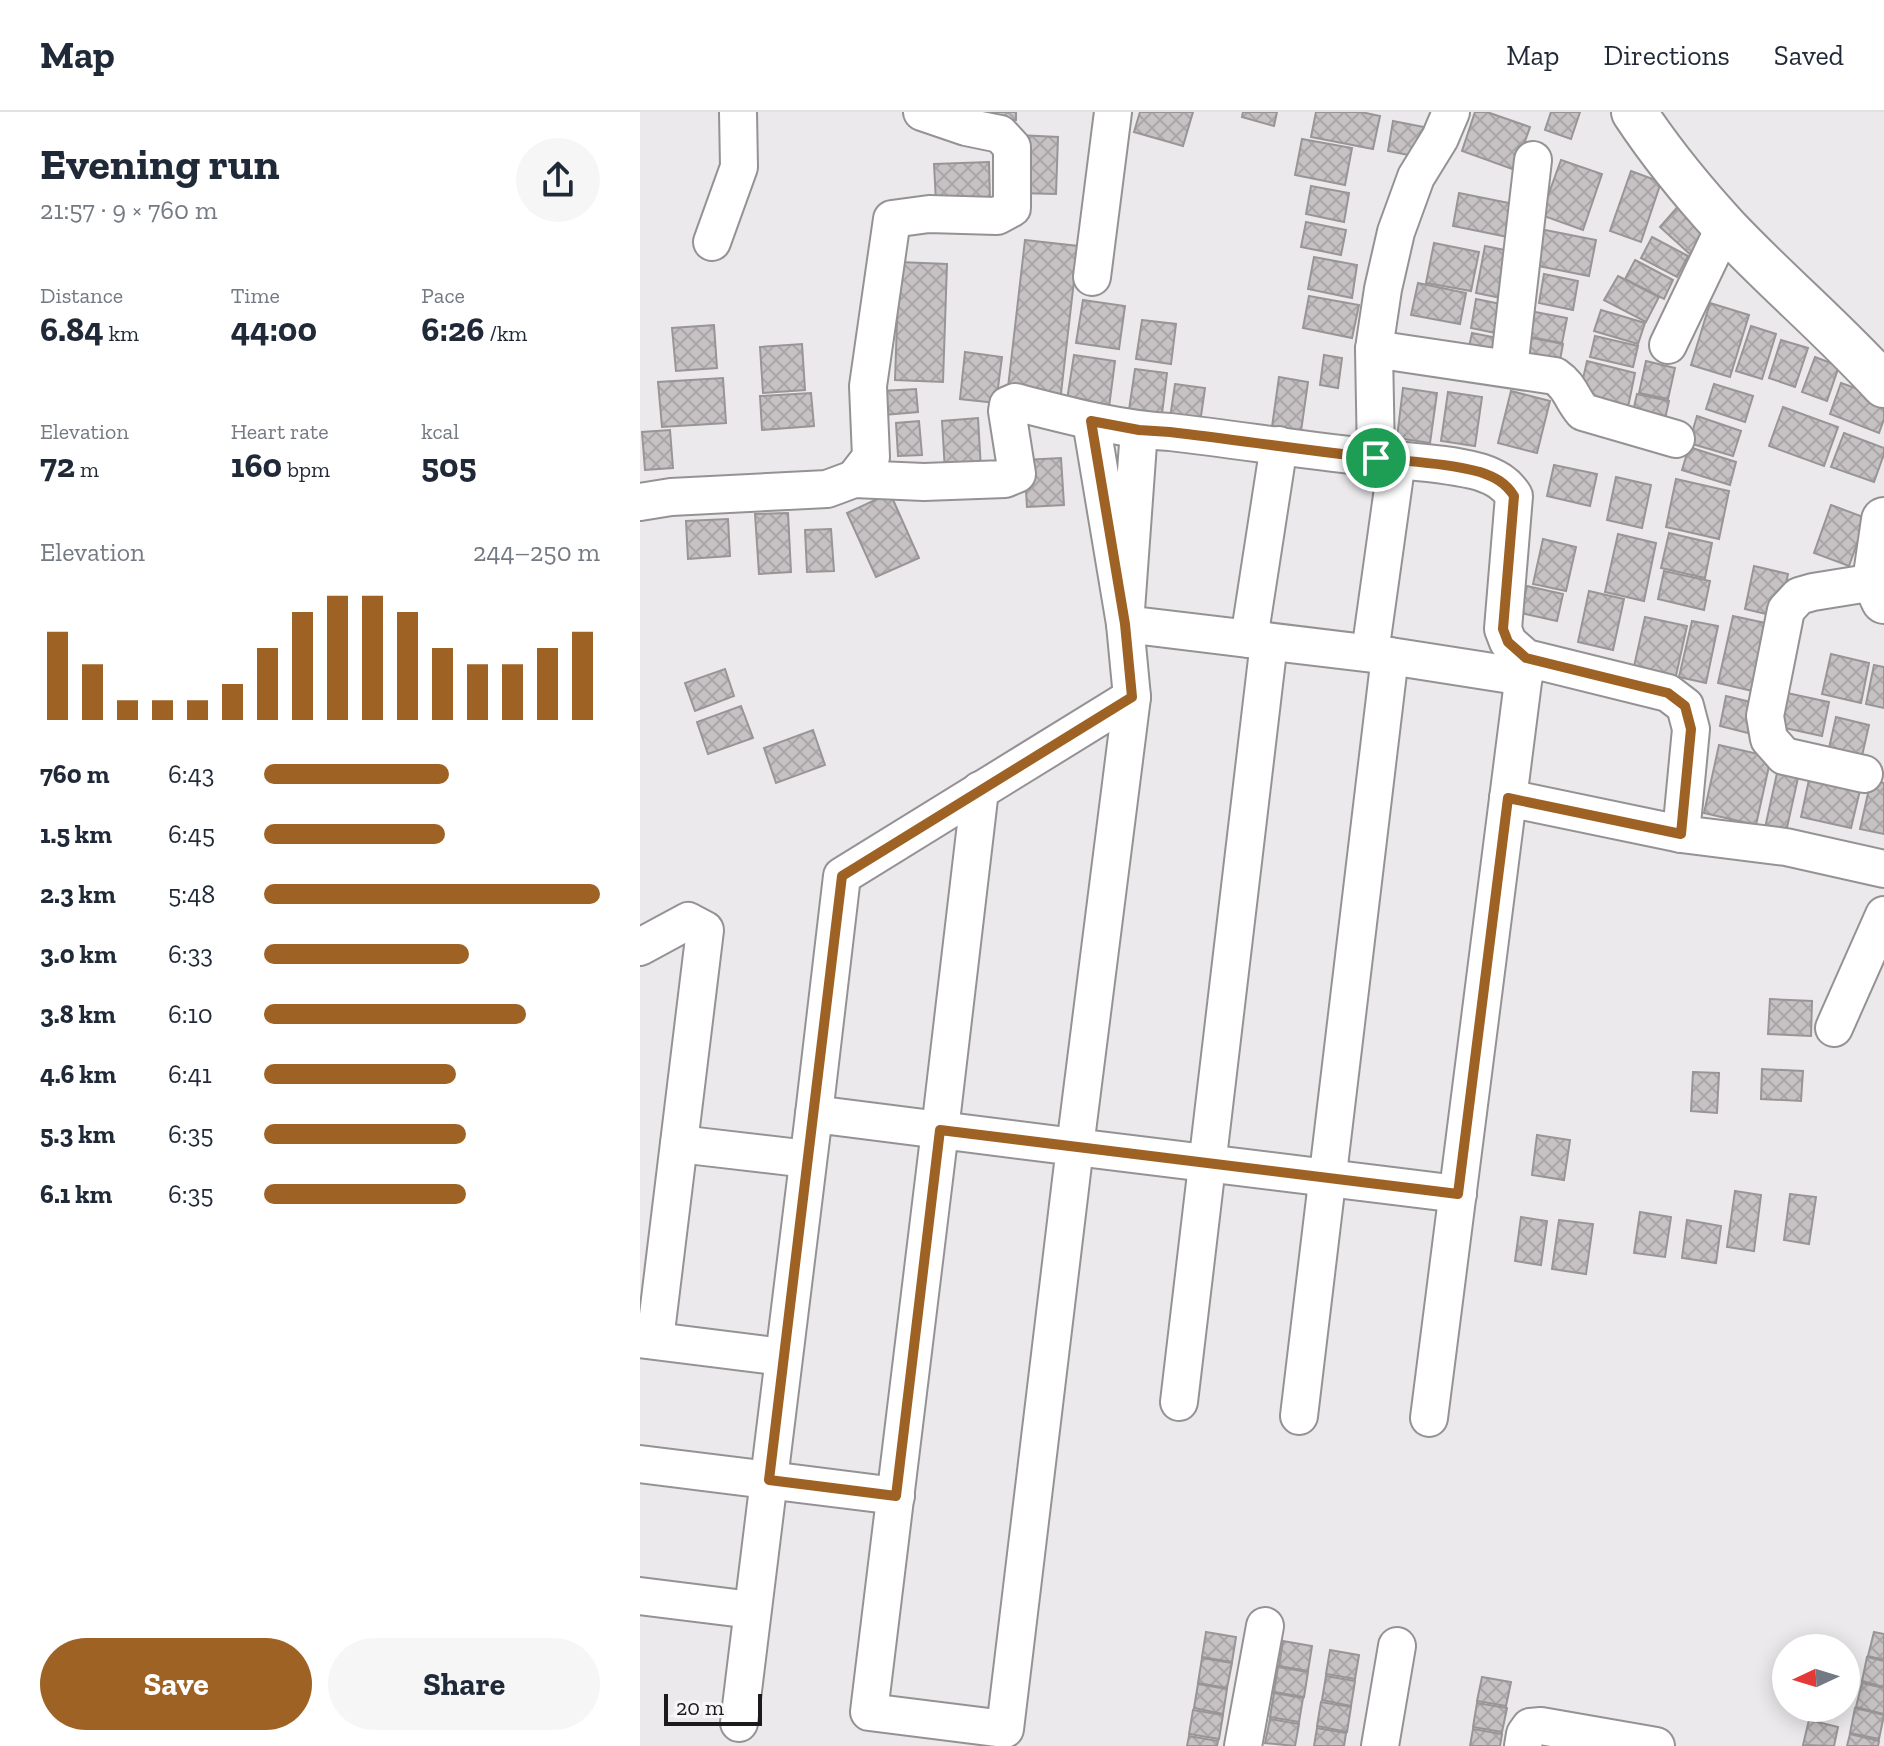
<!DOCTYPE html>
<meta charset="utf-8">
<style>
body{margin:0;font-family:"Zilla Slab",serif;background:#f6f6f7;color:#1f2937;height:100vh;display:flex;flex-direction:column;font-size:30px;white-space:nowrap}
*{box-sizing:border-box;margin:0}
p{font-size:26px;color:#747a83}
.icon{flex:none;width:44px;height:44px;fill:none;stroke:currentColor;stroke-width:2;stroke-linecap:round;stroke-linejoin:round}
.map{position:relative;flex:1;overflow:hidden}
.drawer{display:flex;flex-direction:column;background:#fff;width:640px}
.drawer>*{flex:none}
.needle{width:52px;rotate:266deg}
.controls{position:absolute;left:1132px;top:1522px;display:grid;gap:16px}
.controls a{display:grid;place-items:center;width:88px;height:88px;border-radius:50%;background:#fff;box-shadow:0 4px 20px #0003;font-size:40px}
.scale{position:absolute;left:24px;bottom:20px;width:98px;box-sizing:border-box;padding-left:8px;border:4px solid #1c1b1c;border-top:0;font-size:22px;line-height:28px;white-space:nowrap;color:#1c1b1c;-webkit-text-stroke:6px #f9f6f9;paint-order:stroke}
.pin{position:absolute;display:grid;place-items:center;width:68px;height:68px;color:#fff;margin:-34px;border:4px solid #fff;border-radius:50%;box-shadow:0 2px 8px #0007}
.round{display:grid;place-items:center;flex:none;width:84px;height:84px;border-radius:42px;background:#f6f6f7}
.headline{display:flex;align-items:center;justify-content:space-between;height:136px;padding:0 40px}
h1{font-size:44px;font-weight:800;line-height:60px}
.figures{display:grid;grid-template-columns:repeat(3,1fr);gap:12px;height:136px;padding:8px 40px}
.figures div{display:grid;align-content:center}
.figures b{font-size:34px;font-weight:800}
.figures small{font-size:22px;font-weight:400}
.figures p{font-size:22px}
.chart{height:224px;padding:16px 40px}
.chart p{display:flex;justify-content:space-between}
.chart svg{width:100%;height:144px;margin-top:8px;stroke:#9e6224;stroke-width:6}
.button{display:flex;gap:16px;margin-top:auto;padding:16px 40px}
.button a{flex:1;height:92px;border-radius:48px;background:#9e6224;color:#fff;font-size:32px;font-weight:800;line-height:92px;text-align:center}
.button a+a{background:#f6f6f7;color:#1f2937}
ul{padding:0 40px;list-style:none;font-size:26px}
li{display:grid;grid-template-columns:128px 96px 1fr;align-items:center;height:60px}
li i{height:20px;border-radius:10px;background:#9e6224}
header{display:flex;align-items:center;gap:48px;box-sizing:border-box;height:112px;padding:0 40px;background:#fff;border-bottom:2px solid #e0e1e3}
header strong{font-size:38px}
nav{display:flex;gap:44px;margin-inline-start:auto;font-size:28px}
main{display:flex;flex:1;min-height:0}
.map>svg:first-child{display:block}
.building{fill:url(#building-cross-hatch);stroke:#989596;stroke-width:2}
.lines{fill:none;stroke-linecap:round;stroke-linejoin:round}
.street-casing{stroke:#959294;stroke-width:40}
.secondary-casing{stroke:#959294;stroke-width:48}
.street{stroke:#fff;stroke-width:36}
.secondary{stroke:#fff;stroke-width:44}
.route-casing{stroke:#fff;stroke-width:16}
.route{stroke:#9e6224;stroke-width:10}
</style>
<header>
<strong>Map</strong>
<nav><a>Map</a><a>Directions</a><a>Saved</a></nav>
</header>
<main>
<section class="drawer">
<div class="headline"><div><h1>Evening run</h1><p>21:57 · 9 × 760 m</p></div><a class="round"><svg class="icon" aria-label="share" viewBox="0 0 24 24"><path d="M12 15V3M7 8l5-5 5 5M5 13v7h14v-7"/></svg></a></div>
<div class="figures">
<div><p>Distance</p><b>6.84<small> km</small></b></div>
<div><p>Time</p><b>44:00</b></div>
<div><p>Pace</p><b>6:26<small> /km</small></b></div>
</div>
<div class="figures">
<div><p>Elevation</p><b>72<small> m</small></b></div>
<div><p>Heart rate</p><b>160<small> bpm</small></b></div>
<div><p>kcal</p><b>505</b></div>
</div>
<div class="chart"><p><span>Elevation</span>244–250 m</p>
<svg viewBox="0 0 160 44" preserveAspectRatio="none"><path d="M5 44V17M15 44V27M25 44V38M35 44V38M45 44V38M55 44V33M65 44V22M75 44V11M85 44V6M95 44V6M105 44V11M115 44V22M125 44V27M135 44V27M145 44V22M155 44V17"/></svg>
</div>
<ul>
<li><b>760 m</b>6:43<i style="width:55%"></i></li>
<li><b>1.5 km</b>6:45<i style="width:54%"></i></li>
<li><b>2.3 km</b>5:48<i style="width:100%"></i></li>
<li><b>3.0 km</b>6:33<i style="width:61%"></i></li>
<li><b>3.8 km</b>6:10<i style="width:78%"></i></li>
<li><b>4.6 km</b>6:41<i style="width:57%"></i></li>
<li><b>5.3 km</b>6:35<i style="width:60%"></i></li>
<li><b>6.1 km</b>6:35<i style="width:60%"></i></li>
</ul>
<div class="button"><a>Save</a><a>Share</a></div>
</section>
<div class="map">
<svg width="1244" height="1634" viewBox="0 0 1244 1634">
<defs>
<pattern id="building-cross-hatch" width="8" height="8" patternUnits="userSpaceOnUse" patternTransform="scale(2)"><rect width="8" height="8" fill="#c6c2c4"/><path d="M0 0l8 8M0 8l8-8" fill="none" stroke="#aaa6a8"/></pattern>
</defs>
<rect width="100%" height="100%" fill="#ece9ec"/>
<g class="building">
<path d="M338 0H376V8L337 7Z"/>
<path d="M500 0H553L543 34 494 20Z"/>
<path d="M603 0H637L634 14 602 5Z"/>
<path d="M676 0H721L740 4 733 37 671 25Z"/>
<path d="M835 0H847L890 15 875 58 822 39Z"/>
<path d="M911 0H940L931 27 905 18Z"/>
<path d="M753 9 784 15 779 45 748 39Z"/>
<path d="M378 23 418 25 416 82 376 81Z"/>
<path d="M662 27 712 36 705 73 655 63Z"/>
<path d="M921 48 962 62 943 118 901 103Z"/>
<path d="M349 50 350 88 296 90 294 52Z"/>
<path d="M991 59 1021 70 1001 130 970 119Z"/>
<path d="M671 74 709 81 704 110 666 102Z"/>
<path d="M819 81 874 92 868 125 813 114Z"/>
<path d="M1042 90 1075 120 1053 145 1020 115Z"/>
<path d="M666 110 706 118 701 143 661 135Z"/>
<path d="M895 116 956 128 949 164 888 152Z"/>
<path d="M1012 125 1048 144 1037 165 1001 146Z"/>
<path d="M385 128 438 134 420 290 367 284Z"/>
<path d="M794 131 839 140 831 179 786 171Z"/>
<path d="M845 134 875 140 866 187 836 181Z"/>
<path d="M674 145 717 153 712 186 668 177Z"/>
<path d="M995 148 1033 168 1024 187 985 167Z"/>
<path d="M259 150 307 152 303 270 255 268Z"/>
<path d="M904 162 938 169 933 198 899 191Z"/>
<path d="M978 164 1019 185 1006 210 964 188Z"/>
<path d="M778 171 826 181 820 212 771 203Z"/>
<path d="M669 184 719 193 712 226 663 216Z"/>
<path d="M836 187 876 195 870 224 831 216Z"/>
<path d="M443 188 485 194 479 237 436 231Z"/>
<path d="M1070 191 1109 203 1090 265 1051 253Z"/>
<path d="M961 198 1005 211 998 232 954 219Z"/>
<path d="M890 199 927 206 922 231 885 224Z"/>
<path d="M502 208 536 212 531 252 496 247Z"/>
<path d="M74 213 77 256 36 259 32 216Z"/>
<path d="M1111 214 1136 222 1122 267 1096 259Z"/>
<path d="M832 221 868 228 864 252 827 244Z"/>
<path d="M883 224 923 232 917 264 877 256Z"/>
<path d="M955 224 998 234 993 255 950 245Z"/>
<path d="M1141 228 1168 236 1155 275 1129 266Z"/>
<path d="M162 232 165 278 123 281 120 235Z"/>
<path d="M325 240 362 245 356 291 320 287Z"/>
<path d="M434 243 475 249 469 295 427 288Z"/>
<path d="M684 243 702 246 698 276 680 273Z"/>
<path d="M1175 245 1199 254 1187 289 1162 280Z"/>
<path d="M947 249 995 261 987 300 938 289Z"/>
<path d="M1006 249 1035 256 1028 287 999 281Z"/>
<path d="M495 257 527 261 522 302 489 298Z"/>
<path d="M639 265 668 270 661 319 632 315Z"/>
<path d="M83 266 86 311 22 315 18 270Z"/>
<path d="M1201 271 1244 286V307L1239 321 1190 302Z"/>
<path d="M535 272 565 276 559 318 529 313Z"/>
<path d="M1074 272 1113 284 1105 310 1066 297Z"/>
<path d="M763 276 797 281 790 331 757 326Z"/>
<path d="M276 277 278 300 244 303 242 279Z"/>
<path d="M871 279 910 289 897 341 858 331Z"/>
<path d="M808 280 842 285 835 334 801 329Z"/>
<path d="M171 281 174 314 122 318 120 284Z"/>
<path d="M997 282 1029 289 1022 320 990 312Z"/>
<path d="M1143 295 1198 315 1184 354 1129 334Z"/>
<path d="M1057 304 1101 319 1093 344 1049 331Z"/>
<path d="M338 306 341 357 305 359 302 309Z"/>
<path d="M279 309 282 343 258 344 256 311Z"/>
<path d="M30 318 33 356 5 358 2 320Z"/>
<path d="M1204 321 1244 336V342L1234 370 1191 355Z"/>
<path d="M1049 335 1096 350 1090 373 1042 358Z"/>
<path d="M421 346 424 393 387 395 384 348Z"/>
<path d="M914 353 957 362 950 394 907 384Z"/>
<path d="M976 365 1011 373 1002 416 967 408Z"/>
<path d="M1036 367 1089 379 1079 427 1026 415Z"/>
<path d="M250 381 279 446 236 465 207 401Z"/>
<path d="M1191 393 1226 406 1209 454 1174 441Z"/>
<path d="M148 401 151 460 119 462 115 402Z"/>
<path d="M88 407 90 444 48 447 46 409Z"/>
<path d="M191 417 194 459 167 460 165 418Z"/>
<path d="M1029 421 1072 431 1065 466 1021 456Z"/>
<path d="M978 422 1016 431 1004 489 965 480Z"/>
<path d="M903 427 936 435 926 479 893 472Z"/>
<path d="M1114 454 1148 462 1139 505 1105 497Z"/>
<path d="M1024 459 1070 469 1064 498 1018 487Z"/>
<path d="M887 474 923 482 917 509 881 501Z"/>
<path d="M949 479 984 487 973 538 938 530Z"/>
<path d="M1093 504 1135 513 1121 581 1078 571Z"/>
<path d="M1005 505 1047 514 1035 568 993 559Z"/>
<path d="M1052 509 1078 514 1066 571 1039 565Z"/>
<path d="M1191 542 1229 551 1221 591 1182 582Z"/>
<path d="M1234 553 1244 555V596L1226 592Z"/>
<path d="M85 557 94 584 55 599 45 571Z"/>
<path d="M1147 581 1189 590 1182 624 1140 615Z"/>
<path d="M1086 584 1119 592 1112 622 1080 614Z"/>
<path d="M101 594 113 626 68 642 57 610Z"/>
<path d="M1196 605 1229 613 1222 644 1189 636Z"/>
<path d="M173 618 185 653 136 671 124 636Z"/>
<path d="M1079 633 1131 645 1116 713 1064 701Z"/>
<path d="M1137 661 1158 666 1146 720 1125 716Z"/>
<path d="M1170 663 1221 674 1211 716 1161 705Z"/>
<path d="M1231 668 1244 671V722L1220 717Z"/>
<path d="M1130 887 1172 889 1171 924 1128 922Z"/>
<path d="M1122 957 1163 959 1161 989 1121 987Z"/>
<path d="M1053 960 1079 961 1077 1001 1051 999Z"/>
<path d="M897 1023 930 1028 924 1068 892 1063Z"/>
<path d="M1095 1079 1121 1083 1114 1139 1087 1135Z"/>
<path d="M1150 1082 1176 1085 1169 1132 1144 1128Z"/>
<path d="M1000 1100 1031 1105 1025 1145 994 1141Z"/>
<path d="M881 1105 907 1109 901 1153 875 1149Z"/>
<path d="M919 1108 953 1112 946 1162 912 1157Z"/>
<path d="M1047 1108 1081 1114 1076 1151 1042 1146Z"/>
<path d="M566 1520 596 1525 592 1550 562 1545Z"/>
<path d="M1234 1520 1244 1522V1548L1228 1544Z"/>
<path d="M643 1529 672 1534 668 1559 639 1554Z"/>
<path d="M690 1538 719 1543 715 1567 686 1562Z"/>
<path d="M1227 1545 1244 1549V1575L1222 1569Z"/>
<path d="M562 1546 592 1551 587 1576 558 1571Z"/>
<path d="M638 1555 668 1560 664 1585 634 1580Z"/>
<path d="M686 1564 715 1569 711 1594 682 1588Z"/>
<path d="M842 1565 871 1570 866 1594 837 1589Z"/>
<path d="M1222 1571 1244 1576V1602L1216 1595Z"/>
<path d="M558 1572 587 1577 583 1602 554 1596Z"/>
<path d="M634 1581 663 1586 659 1610 630 1605Z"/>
<path d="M681 1590 711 1595 707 1620 677 1614Z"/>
<path d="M837 1591 867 1596 862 1620 833 1615Z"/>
<path d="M1215 1596 1244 1603 1239 1627 1210 1621Z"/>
<path d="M553 1598 583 1603 579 1627 549 1622Z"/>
<path d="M630 1607 659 1612 655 1634 625 1631Z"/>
<path d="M1169 1608 1198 1615 1194 1634 1163 1633Z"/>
<path d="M677 1616 706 1621 704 1634H674Z"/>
<path d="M833 1617 862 1622 860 1634H830Z"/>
<path d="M1210 1622 1239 1629 1238 1634H1207Z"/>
<path d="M549 1624 578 1629 577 1634H547Z"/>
</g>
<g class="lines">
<g class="street-casing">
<g id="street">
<path d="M72 130 99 55 98 0"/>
<path d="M452 165 473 0"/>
<path d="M1028 233 1085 114"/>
<path d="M734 237 915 264C931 275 931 286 943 300L1036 327"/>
<path d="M869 256 893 48"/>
<path d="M451 309 485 512 499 318"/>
<path d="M736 346 734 237 743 177 756 120 776 65 800 26 811 0"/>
<path d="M214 367 231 345 228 274 252 107 289 102 357 104 372 96V35L360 22 326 15 282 0"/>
<path d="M0 390 31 385 187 377 214 367 284 370 365 367 377 362 367 299 368 293 375 290C426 303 477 317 530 320 599 328 668 339 737 346 771 350 807 351 840 360 855 365 866 371 874 384L863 517 868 530 886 546 1028 581 1045 594 1051 617 1041 722 1146 735 1244 757"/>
<path d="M609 527 639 333"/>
<path d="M730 541 757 348"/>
<path d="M1224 662 1144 644 1129 627 1125 604 1146 498 1159 484 1173 480 1235 470"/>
<path d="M868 686 1041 722"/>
<path d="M0 835 48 809 65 818 15 1228"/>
<path d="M1194 916 1244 803"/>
<path d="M174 1002 202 764 492 585"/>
<path d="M39 1032 168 1047"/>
<path d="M818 1082 435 1035 492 585 485 512 750 544 884 565"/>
<path d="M0 1227 143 1245"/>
<path d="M539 1290 629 530"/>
<path d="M659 1304 750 544"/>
<path d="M789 1306 886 546"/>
<path d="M0 1352 256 1384"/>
<path d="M0 1484 112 1498"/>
<path d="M99 1611 174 1002 300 1018 229 1600 365 1617 435 1035 300 1018 340 678"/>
<path d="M603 1634 625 1514"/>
<path d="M740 1634 757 1534"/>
<path d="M883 1634 885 1622 890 1615 901 1614 1016 1634"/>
</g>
</g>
<g class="secondary-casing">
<g id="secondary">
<path d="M994 0C1021 41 1053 80 1086 116 1137 170 1194 218 1244 273"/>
<path d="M1244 408 1235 470 1244 489"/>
</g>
</g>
<use href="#street" class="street"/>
<use href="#secondary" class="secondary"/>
</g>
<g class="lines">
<g class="route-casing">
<path id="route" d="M451 309 499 318 530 320C599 328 668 339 737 346 771 350 807 351 840 360 855 365 866 371 874 384L863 517 868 530 886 546 1028 581 1045 594 1051 617 1041 722 868 686 818 1082 300 1018 256 1384 129 1368 202 764 492 585 485 512Z"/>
</g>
<use href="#route" class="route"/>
</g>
</svg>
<div class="controls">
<a><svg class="needle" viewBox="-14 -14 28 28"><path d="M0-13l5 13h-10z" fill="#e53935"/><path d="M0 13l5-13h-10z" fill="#747a83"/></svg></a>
</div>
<div class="scale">20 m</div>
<div class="pin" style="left:736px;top:346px;background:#1e9e55"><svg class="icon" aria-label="arrive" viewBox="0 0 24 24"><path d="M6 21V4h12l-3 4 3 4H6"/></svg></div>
</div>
</main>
